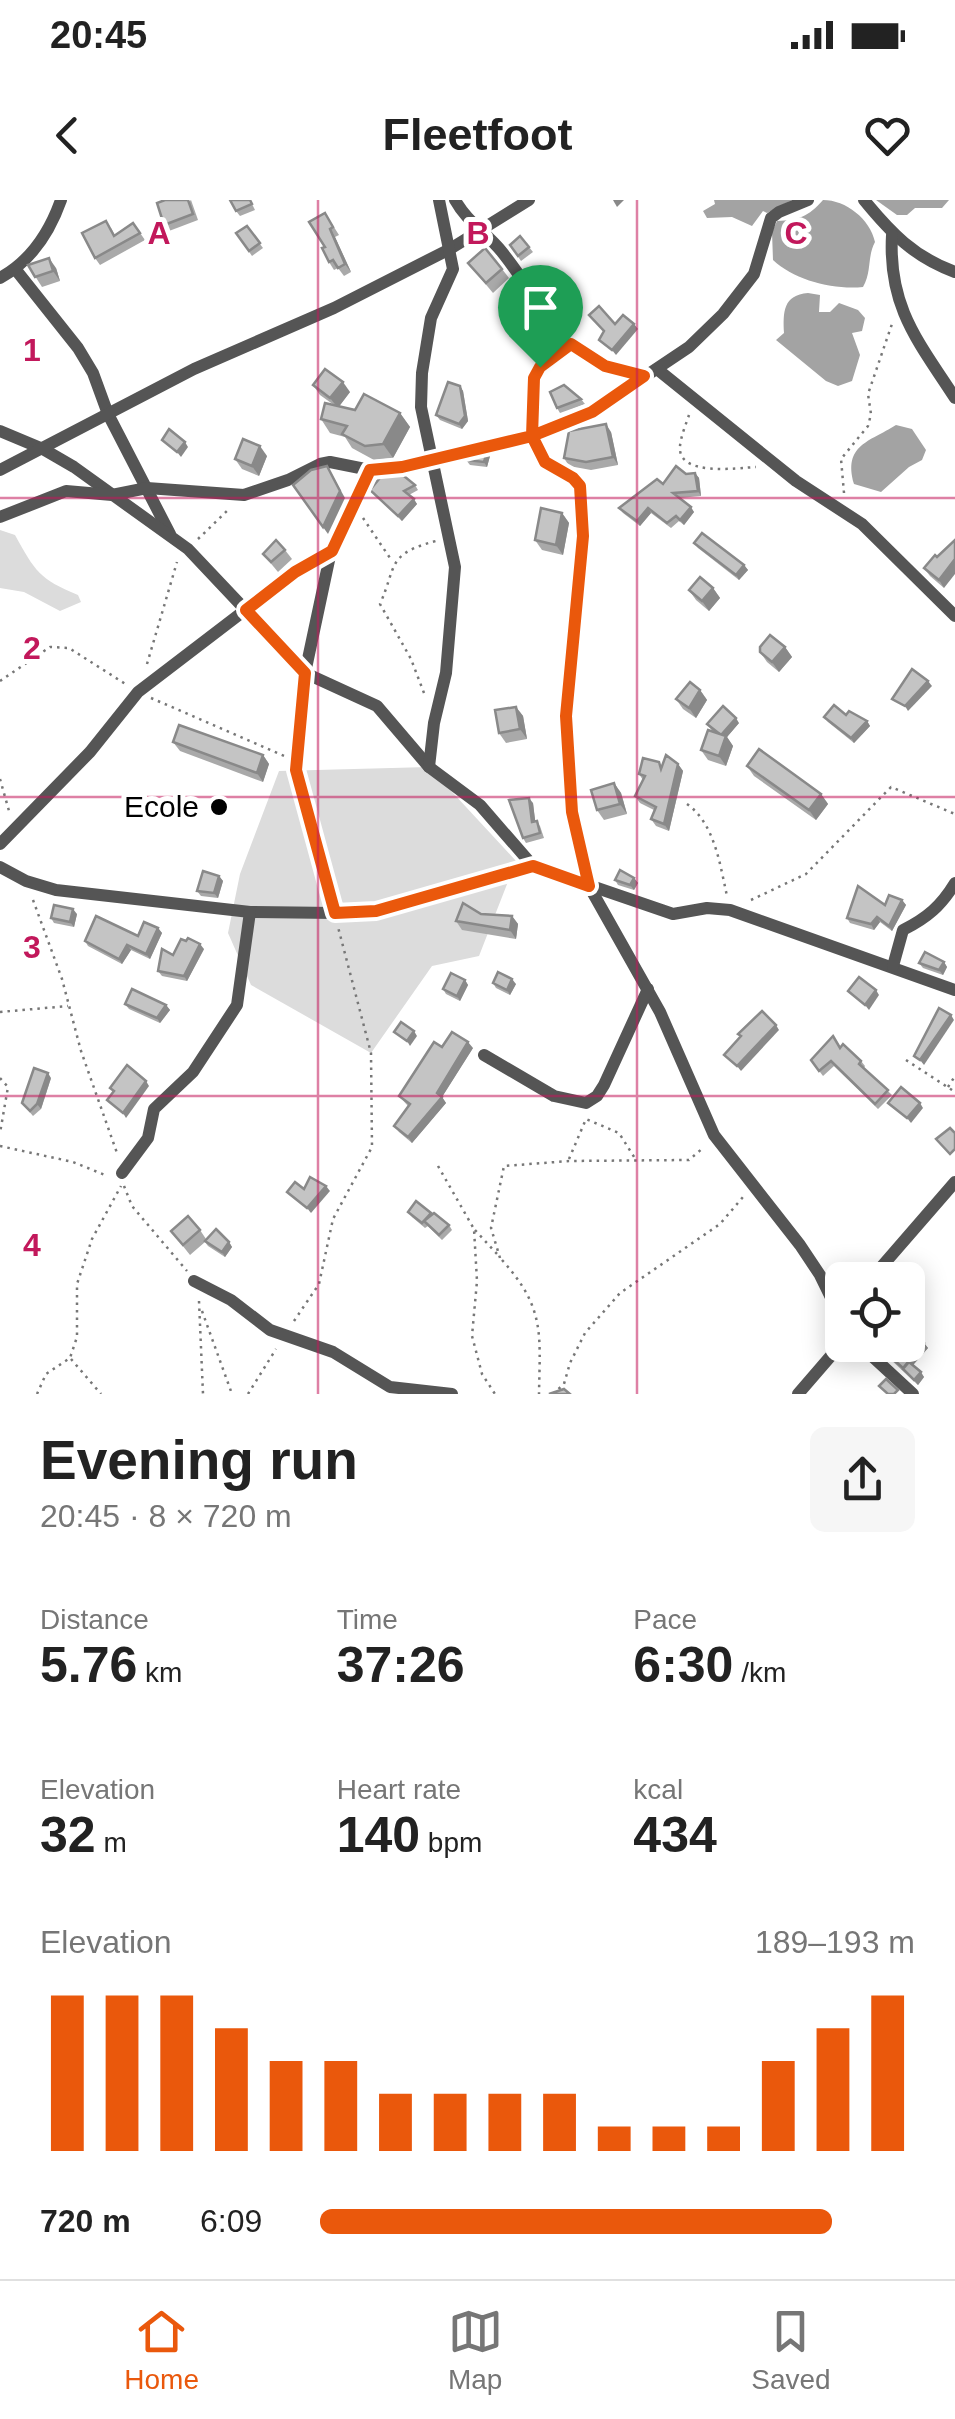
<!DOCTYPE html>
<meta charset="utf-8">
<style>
body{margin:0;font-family:Helvetica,sans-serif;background:#f6f6f6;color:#222;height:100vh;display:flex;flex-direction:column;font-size:38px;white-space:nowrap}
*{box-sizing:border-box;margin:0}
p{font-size:32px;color:#767676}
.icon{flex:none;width:55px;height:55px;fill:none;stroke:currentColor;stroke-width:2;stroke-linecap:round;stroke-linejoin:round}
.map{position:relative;height:1194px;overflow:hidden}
.panel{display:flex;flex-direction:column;background:#fff;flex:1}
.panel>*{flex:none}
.controls{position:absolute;left:825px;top:1062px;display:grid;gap:20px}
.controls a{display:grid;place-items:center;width:100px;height:100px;border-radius:15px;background:#fff;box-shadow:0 5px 25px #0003;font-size:50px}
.pin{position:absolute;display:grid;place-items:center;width:85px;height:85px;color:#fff;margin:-102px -42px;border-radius:50% 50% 50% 0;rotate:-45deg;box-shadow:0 0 10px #0007}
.pin .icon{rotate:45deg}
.round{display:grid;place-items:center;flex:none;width:105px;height:105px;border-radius:15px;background:#f6f6f6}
.head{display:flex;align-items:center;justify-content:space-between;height:170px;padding:0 40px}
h1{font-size:55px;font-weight:600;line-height:75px}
.figures{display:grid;grid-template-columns:repeat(3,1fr);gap:15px;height:170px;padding:10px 40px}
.figures div{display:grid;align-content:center}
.figures b{font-size:50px;font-weight:600}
.figures small{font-size:28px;font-weight:400}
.figures p{font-size:28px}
.chart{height:280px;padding:20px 40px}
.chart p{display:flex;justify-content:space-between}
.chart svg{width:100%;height:180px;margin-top:10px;stroke:#ea580c;stroke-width:6}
ul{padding:0 40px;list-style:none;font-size:32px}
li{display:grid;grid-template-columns:160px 120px 1fr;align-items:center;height:75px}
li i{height:25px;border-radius:12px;background:#ea580c}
.status{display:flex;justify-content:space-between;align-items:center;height:70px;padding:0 50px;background:#fff;direction:ltr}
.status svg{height:28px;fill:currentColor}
header{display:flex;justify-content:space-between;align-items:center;height:130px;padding:0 40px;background:#fff;font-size:45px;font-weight:600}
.tabs{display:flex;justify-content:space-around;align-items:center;height:140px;border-top:2px solid #e0e0e0;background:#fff;font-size:28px;color:#767676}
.tabs a{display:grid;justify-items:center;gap:5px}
.tabs .current{color:#ea580c}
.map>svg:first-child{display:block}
.green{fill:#dcdcdc}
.water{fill:#a3a3a3}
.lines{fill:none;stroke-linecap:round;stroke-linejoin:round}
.path{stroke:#777;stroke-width:2.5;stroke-dasharray:2.5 5;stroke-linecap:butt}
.street{stroke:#555;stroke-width:12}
.wall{fill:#a9a9a9}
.shaded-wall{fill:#898989}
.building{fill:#c4c4c4;stroke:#898989;stroke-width:2.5}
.route-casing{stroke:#fff;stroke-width:20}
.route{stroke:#ea580c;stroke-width:12}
.grid{fill:none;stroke:#c2185b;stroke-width:2.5;stroke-opacity:0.55}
.poi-dot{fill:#000;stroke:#fff;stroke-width:4}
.labels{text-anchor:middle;stroke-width:10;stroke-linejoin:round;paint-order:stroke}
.poi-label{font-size:30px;fill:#000;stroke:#fff;text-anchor:end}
.grid-label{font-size:32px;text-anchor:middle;font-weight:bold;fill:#c2185b;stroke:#fff;stroke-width:10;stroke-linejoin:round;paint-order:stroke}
</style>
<div class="status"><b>20:45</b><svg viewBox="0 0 49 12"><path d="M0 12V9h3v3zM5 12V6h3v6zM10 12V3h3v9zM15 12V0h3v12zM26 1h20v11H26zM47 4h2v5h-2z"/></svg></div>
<header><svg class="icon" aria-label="back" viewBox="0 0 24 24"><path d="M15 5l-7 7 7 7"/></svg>Fleetfoot<svg class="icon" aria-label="heart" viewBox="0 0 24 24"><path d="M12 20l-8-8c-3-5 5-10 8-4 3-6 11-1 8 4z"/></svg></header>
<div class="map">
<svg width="955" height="1194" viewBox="0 0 955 1194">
<rect width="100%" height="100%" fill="#fff"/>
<g class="green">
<path d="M0 330 15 335C35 371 39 379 78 395L81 402 60 411 24 392 0 388Z"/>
<path d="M429 567 516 661 479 756 432 766 371 853 251 785 228 733 240 674 279 571Z"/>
</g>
<g class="water">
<path d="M714 0H792L767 13 763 11 752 26 732 17 707 18 703 11 715 4Z"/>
<path d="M823 0C846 0 870 19 875 42 867 57 872 71 863 87 833 90 794 80 773 60L772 32 777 21C799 20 808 17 823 0Z"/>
<path d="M876 0H949L942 8H915L907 15H897Z"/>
<path d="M808 93 820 95 819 112H830L839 103 858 110 865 118 862 131 852 133 860 155 852 181 838 186 826 181 776 140 784 133C783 112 783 95 808 93Z"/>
<path d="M896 225 912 229 926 250 922 260 909 267 881 292 854 284C843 245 869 242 896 225Z"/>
</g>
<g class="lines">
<g class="path">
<path d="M689 215C686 224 681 236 680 246 677 277 737 268 756 267"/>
<path d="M844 293 841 259 868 226 871 214 868 194 893 121"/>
<path d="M363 318 392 361"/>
<path d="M198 339 228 310"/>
<path d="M147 464 177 362"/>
<path d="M0 481 50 447 69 448 127 485"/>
<path d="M303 488 296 570 331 700"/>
<path d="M424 493 411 459 380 404C397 366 386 354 436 341"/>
<path d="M151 498 289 558 295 568"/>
<path d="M0 579 9 611"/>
<path d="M687 604C715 624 720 665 727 696"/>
<path d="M33 700 62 779 81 851 117 953"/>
<path d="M751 700 806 674 891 587 955 614"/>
<path d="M0 812 68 806"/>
<path d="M906 860 955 892"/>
<path d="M0 878 8 887 0 933"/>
<path d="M948 887 955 876"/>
<path d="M0 946 73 962 105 975"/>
<path d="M569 959 586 919 619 933 636 960"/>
<path d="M438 966 474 1029 477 1081 472 1136 482 1174 495 1194"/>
<path d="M124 986 132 1006 187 1071"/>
<path d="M475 1030 497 1054"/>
<path d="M500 1058 491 1028 504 966 569 961 689 960 703 948"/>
<path d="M502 1060C545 1108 540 1133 539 1194"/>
<path d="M199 1101 203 1194"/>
<path d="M202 1111 232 1194"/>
<path d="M294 1121 319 1084 333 1019 372 947 371 853 338 727"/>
<path d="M71 1159 101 1194"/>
<path d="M37 1194 46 1174 70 1158 77 1137V1084L92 1039 121 986"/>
<path d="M248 1194 276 1149"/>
<path d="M553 1194 564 1184 570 1163 585 1133 620 1093 720 1024 743 997"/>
</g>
<g class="street">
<path d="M455 0C467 22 487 33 502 52 546 107 564 165 644 176"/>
<path d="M808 0 779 12 771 18 754 74 723 114 689 147 592 212 532 235 542 259 580 286 583 336 566 516 572 612 589 686 660 812 714 935 800 1045 820 1075 842 1120"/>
<path d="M864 0C891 33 914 57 955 72"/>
<path d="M892 35C888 107 918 141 955 198"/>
<path d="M16 70 78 148 93 173 108 214 170 334"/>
<path d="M0 78C31 61 49 34 61 0"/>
<path d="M657 169 796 281 862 324 955 416"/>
<path d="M0 231 43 249 74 267 188 349 305 473 377 506 429 567 480 605 533 666 673 714 707 708 730 710 955 790"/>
<path d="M0 270 194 169 334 108 450 49 529 0"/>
<path d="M0 317 66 291 112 295 147 288 244 295 288 280 320 264 330 262 370 270 403 267 532 235 536 173 571 144"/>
<path d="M305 473 331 351 370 270"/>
<path d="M429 567 434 523 446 473 455 367 421 207 422 173 431 118 453 69 439 0"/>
<path d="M0 644 90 552 138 492 295 372 331 351"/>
<path d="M0 667 26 681 56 690 250 712 335 713 376 711 533 666"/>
<path d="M893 766 903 730C927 718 941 706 955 683"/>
<path d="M484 855 554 896 586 903 597 896 604 885 648 789"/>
<path d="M122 973 148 938 154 909 193 872 237 805 250 712"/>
<path d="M870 1080 955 982"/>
<path d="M194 1081 231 1100 270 1130 333 1152 390 1187 452 1194"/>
<path d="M860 1145 913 1194"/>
<path d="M798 1194 842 1143"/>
</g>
</g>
<g class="wall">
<path d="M191 0 198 20 169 31 164 25Z"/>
<path d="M250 0 255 10 240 16 236 11Z"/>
<path d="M325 13 339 35 335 37 351 72 344 76 338 68 334 70 329 62 325 47Z"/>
<path d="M133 23 145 40 100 65 95 58 111 28 115 35Z"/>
<path d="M247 26 263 48 252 56 236 33Z"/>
<path d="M520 36 533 52 521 61 510 45Z"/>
<path d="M468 63 502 69 509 78 493 93Z"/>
<path d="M28 65 56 68 60 81 42 87Z"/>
<path d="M313 185 350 192 339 206 355 210 400 213 410 227 393 258 374 260 352 248 345 237 330 233 321 219 334 205 320 195Z"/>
<path d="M460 186 463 191 468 221 462 229 440 220 436 215Z"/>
<path d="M581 199 585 204 560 213 557 208Z"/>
<path d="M611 232 618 265 591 270 569 266 564 258Z"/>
<path d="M487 251 490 256 487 267 470 265 466 260Z"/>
<path d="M267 256 259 276 242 269 235 259Z"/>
<path d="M695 273 699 278 701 296 679 298 694 312 684 325 679 321 671 328 651 313 640 326 623 313 619 308 663 284 686 274Z"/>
<path d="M415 285 418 290 409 295 417 304 402 321 370 290Z"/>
<path d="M562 313 569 323 563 355 542 350 535 340Z"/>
<path d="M694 343 744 365 748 370 739 380 698 348Z"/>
<path d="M285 350 292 359 278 372 263 354Z"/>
<path d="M937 357 944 388 930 376 924 368Z"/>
<path d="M713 388 720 398 709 411 696 400 689 390Z"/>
<path d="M785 447 792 457 779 472 767 462 760 452Z"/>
<path d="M700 490 707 500 696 518 683 509 676 499Z"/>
<path d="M516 507 523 516 527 539 506 543 499 533Z"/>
<path d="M846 515 867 521 870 526 854 543 828 522 824 517Z"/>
<path d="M739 523 727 537 733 546 726 566 708 560 701 550 713 532 707 524Z"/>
<path d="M173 542 263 555 269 564 263 582 180 551Z"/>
<path d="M678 564 683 571 669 631 656 626 651 619 654 610 640 603 635 596 643 580 639 574 662 567Z"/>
<path d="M747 566 821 594 828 604 816 620 754 576Z"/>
<path d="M614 583 621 593 627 614 604 620 597 610Z"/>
<path d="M533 603 535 621 540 626 544 638 526 643 523 638Z"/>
<path d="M219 676 223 681 218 698 201 696 197 691Z"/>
<path d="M634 678 638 683 634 690 618 685 615 680Z"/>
<path d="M902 700 906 705 892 731 880 722 874 730 850 723 847 718Z"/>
<path d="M77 714 74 727 54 723 51 718Z"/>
<path d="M481 714 512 716 518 724 516 739 462 730 456 721Z"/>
<path d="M158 728 162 733 150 759 131 750 122 764 88 746 85 741 138 736Z"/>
<path d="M204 749 187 781 162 776 158 771 173 755Z"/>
<path d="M944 762 947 767 943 775 923 768 919 763Z"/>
<path d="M465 780 468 785 460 801 446 794 443 789Z"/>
<path d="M493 783 516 784 510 795 496 788Z"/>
<path d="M125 804 166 805 170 810 160 823 129 809Z"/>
<path d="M442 847 473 848 442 897 446 903 412 943 399 932 394 926 408 906 399 896Z"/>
<path d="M840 847 861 861 865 866 864 868 892 895 878 909 834 866 823 876 811 860Z"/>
<path d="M51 878 41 909 33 916 22 903Z"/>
<path d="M408 1012 432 1014 449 1025 452 1030 442 1040 428 1026 425 1028 412 1017Z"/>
<path d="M200 1030 206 1039 229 1042 232 1047 225 1057 208 1046 205 1042 190 1055 171 1031Z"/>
<path d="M924 1143 928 1148 913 1165 924 1177 918 1185 875 1145H908Z"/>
</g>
<g class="shaded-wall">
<path d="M613 0H624L617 7Z"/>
<path d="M330 29 335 37 351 72 345 64Z"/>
<path d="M49 58 56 68 60 81 53 71Z"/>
<path d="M634 124 638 129 616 155 612 150Z"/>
<path d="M343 182 350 192 338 208 330 198Z"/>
<path d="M460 186 463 191 468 221 462 229 459 224Z"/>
<path d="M400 213 410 227 393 258 383 244Z"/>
<path d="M606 224 611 232 618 265 613 257Z"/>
<path d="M185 242 188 247 181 257 177 252Z"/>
<path d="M260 246 267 256 259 276 252 266Z"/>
<path d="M487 251 490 256 487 267 484 262Z"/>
<path d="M327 266 345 298 328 334 323 327Z"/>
<path d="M695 273 699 278 701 296 698 291Z"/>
<path d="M414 299 417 304 402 321 398 316Z"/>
<path d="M691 307 694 312 684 325 680 320Z"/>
<path d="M648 308 651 313 640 326 637 321Z"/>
<path d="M562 313 569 323 563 355 556 345Z"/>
<path d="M955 359V374L944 388 939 380Z"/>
<path d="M744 365 748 370 739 380 736 375Z"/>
<path d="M713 388 720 398 709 411 702 401Z"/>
<path d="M785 447 792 457 779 472 772 462Z"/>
<path d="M928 481 932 486 908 511 905 506Z"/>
<path d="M700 490 707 500 696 518 689 508Z"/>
<path d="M516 507 523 516 527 539 520 529Z"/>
<path d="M736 518 739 523 727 537 733 546 726 566 719 556 721 535Z"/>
<path d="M867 521 870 526 854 543 851 538Z"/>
<path d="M263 555 269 564 263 582 257 573Z"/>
<path d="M678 564 683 571 669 631 664 624Z"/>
<path d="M614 583 621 593 627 614 620 604Z"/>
<path d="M821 594 828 604 816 620 809 610Z"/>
<path d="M529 598 533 603 536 627 532 622Z"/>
<path d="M219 676 223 681 218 698 214 693Z"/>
<path d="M634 678 638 683 634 690 630 685Z"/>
<path d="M902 700 906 705 892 731 889 726Z"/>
<path d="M73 709 77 714 74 727 70 722Z"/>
<path d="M512 716 518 724 516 739 510 730Z"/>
<path d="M877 717 880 722 874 730 871 724Z"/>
<path d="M158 728 162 733 150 759 146 754Z"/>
<path d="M200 744 204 749 187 781 184 776Z"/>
<path d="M127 745 131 750 122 764 119 759Z"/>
<path d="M944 762 947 767 943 775 939 770Z"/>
<path d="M512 779 516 784 510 795 507 790Z"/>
<path d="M465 780 468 785 460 801 457 796Z"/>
<path d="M876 790 879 795 869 810 865 805Z"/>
<path d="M166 805 170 810 160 823 157 818Z"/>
<path d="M951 815 954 820 924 865 920 860Z"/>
<path d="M776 825 779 830 741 871 737 866Z"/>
<path d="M414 831 417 836 410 846 407 841Z"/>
<path d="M468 842 473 848 442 897 446 903 412 943 408 937Z"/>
<path d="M48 873 51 878 41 909 37 904Z"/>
<path d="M146 881 149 886 126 918 123 913Z"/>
<path d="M920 903 923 908 911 923 907 918Z"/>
<path d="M326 986 330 991 311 1013 307 1008Z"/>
<path d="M229 1042 232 1047 225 1057 222 1052Z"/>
<path d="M924 1143 928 1148 906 1173 903 1168Z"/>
<path d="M921 1172 924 1177 918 1185 914 1180Z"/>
</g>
<g class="building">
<path d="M165 0H188L193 14 164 25 157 3Z"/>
<path d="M230 0H250L252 4 236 11Z"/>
<path d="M325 13 333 27 330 29 345 64 338 68 333 60 329 62 322 48 325 47 309 22Z"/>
<path d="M106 21 114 36 133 23 140 33 95 58 82 33Z"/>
<path d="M247 26 260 43 249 51 236 33Z"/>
<path d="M520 36 529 47 518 56 510 45Z"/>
<path d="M485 48 502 69 486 83 468 63Z"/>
<path d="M49 58 53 71 35 77 28 65Z"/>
<path d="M599 106 615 124 623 115 634 124 612 150 599 140 604 131 589 115Z"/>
<path d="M325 169 343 182 330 198 313 185Z"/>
<path d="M448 182 460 186 465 216 459 224 436 215Z"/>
<path d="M564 185 581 199 557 208 550 192Z"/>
<path d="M364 194 400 213 383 244 365 246 342 234 347 226 321 219 325 203 355 210Z"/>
<path d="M606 224 613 257 586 262 564 258 569 231Z"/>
<path d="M169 229 185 242 177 252 162 240Z"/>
<path d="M243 239 260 246 252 266 235 259Z"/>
<path d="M487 251 484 262 466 260 467 256Z"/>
<path d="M327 266 340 291 323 327 293 285 311 270Z"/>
<path d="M676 266 686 274 695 273 698 291 673 293 691 307 680 320 676 316 667 323 648 308 637 321 619 308 657 279 663 284Z"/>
<path d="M399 272 415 285 404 291 414 299 398 316 370 290 384 273Z"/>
<path d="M541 308 562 313 556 345 535 340Z"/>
<path d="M702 333 744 365 736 375 694 343Z"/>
<path d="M276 340 285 350 271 362 263 354Z"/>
<path d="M955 340V359L939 380 924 368 935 355 937 357Z"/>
<path d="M700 377 713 388 702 401 689 390Z"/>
<path d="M770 435 785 447 772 462 760 452V447Z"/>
<path d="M912 469 928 481 905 506 892 499Z"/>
<path d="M690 482 700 490 689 508 676 499Z"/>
<path d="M834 505 846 515 849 511 867 521 851 538 824 517Z"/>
<path d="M723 506 736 518 721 535 707 524Z"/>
<path d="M516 507 520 529 499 533 495 510Z"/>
<path d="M179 525 263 555 257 573 173 542Z"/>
<path d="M708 530 726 536 719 556 701 550Z"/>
<path d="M759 549 821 594 809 610 747 566Z"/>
<path d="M666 555 678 564 664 624 651 619 656 607 635 596 645 576 639 574 643 558 659 562 661 569Z"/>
<path d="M614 583 620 604 597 610 591 590Z"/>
<path d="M529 598 532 622 537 621 540 633 523 638 509 600Z"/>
<path d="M620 670 634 678 630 685 615 680Z"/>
<path d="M203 671 219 676 214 693 197 691Z"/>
<path d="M858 686 885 705 889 695 902 700 889 726 877 717 871 724 847 718Z"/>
<path d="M463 703 481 714 512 716 510 730 456 721Z"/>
<path d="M54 705 73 709 70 722 51 718Z"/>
<path d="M96 716 138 736 144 722 158 728 146 754 127 745 119 759 85 741Z"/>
<path d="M188 738 200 744 184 776 158 771 162 749 173 755 181 739 186 741Z"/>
<path d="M925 752 944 762 939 770 919 763Z"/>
<path d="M498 772 512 779 507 790 493 783Z"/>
<path d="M451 773 465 780 457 796 443 789Z"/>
<path d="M859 777 876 790 865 805 848 791Z"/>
<path d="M132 789 166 805 157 818 125 804Z"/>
<path d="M939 808 951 815 920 860 914 856Z"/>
<path d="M762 811 776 825 737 866 724 855 741 836 738 834Z"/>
<path d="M401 822 414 831 407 841 394 832Z"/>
<path d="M452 832 468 842 437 893 442 897 408 937 394 926 410 904 399 896 434 842 442 847Z"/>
<path d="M833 836 840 848 843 844 861 861 859 864 888 890 875 904 831 861 819 871 811 860Z"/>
<path d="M127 865 146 881 123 913 107 900 114 891 110 888Z"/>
<path d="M34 868 48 873 37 904 30 911 22 903Z"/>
<path d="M901 887 920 903 907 918 888 903Z"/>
<path d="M950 928 955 933V949L950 954 936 939Z"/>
<path d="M310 977 326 986 307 1008 287 992 295 982 304 989Z"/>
<path d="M416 1001 431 1013 422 1023 408 1012Z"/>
<path d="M434 1013 449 1025 439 1035 424 1021Z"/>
<path d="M188 1016 200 1030 183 1045 171 1031Z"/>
<path d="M216 1029 229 1042 222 1052 205 1041Z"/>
<path d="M908 1126 924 1143 903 1168 877 1145H908Z"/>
<path d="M909 1162 921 1172 914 1180 903 1169Z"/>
<path d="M886 1179 898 1190 894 1194H888L879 1186Z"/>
<path d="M564 1189 570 1194H549Z"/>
</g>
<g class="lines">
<g class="route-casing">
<path id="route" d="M540 167 534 178 532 236 402 267 370 270 332 351 295 372 246 410 305 473 296 570 335 713 376 711 533 666 589 686 572 612 566 516 583 336 580 286 573 278 545 262 532 236 592 212 644 176 605 166 571 144 540 167"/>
</g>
<use href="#route" class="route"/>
</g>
<path class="grid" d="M318 0V1194M637 0V1194M0 298H955M0 597H955M0 896H955"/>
<circle class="poi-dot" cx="219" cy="607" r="10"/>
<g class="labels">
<g class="poi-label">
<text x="199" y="617">Ecole</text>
</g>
</g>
<g class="grid-label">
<text x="159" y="44">A</text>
<text x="478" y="44">B</text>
<text x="796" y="44">C</text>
<text x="32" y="161">1</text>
<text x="32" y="459">2</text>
<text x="32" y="758">3</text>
<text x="32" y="1056">4</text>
</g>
</svg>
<div class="controls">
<a><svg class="icon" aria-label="locate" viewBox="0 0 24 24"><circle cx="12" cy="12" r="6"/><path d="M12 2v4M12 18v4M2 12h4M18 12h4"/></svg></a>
</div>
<div class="pin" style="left:540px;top:167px;background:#1e9e55"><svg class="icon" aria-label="arrive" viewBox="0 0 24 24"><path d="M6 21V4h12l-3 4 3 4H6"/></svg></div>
</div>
<section class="panel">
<div class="head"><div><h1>Evening run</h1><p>20:45 · 8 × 720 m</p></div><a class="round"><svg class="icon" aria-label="share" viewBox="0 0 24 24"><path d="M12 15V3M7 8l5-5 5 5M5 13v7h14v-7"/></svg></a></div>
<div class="figures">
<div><p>Distance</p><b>5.76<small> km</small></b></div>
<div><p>Time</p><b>37:26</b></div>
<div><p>Pace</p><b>6:30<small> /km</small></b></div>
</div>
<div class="figures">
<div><p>Elevation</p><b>32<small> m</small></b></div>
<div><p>Heart rate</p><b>140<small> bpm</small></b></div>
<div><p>kcal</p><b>434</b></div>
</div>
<div class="chart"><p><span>Elevation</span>189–193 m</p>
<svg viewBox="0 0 160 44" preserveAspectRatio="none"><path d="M5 44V6M15 44V6M25 44V6M35 44V14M45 44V22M55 44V22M65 44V30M75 44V30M85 44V30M95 44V30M105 44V38M115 44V38M125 44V38M135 44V22M145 44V14M155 44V6"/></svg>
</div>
<ul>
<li><b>720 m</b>6:09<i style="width:86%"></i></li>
</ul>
</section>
<nav class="tabs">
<a class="current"><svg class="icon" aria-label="home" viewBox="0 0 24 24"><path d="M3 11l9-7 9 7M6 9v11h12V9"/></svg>Home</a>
<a><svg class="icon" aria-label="map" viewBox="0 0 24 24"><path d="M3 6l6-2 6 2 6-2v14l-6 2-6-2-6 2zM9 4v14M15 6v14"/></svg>Map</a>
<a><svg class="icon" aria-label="saved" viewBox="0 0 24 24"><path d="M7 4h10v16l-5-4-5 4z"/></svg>Saved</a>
</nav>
